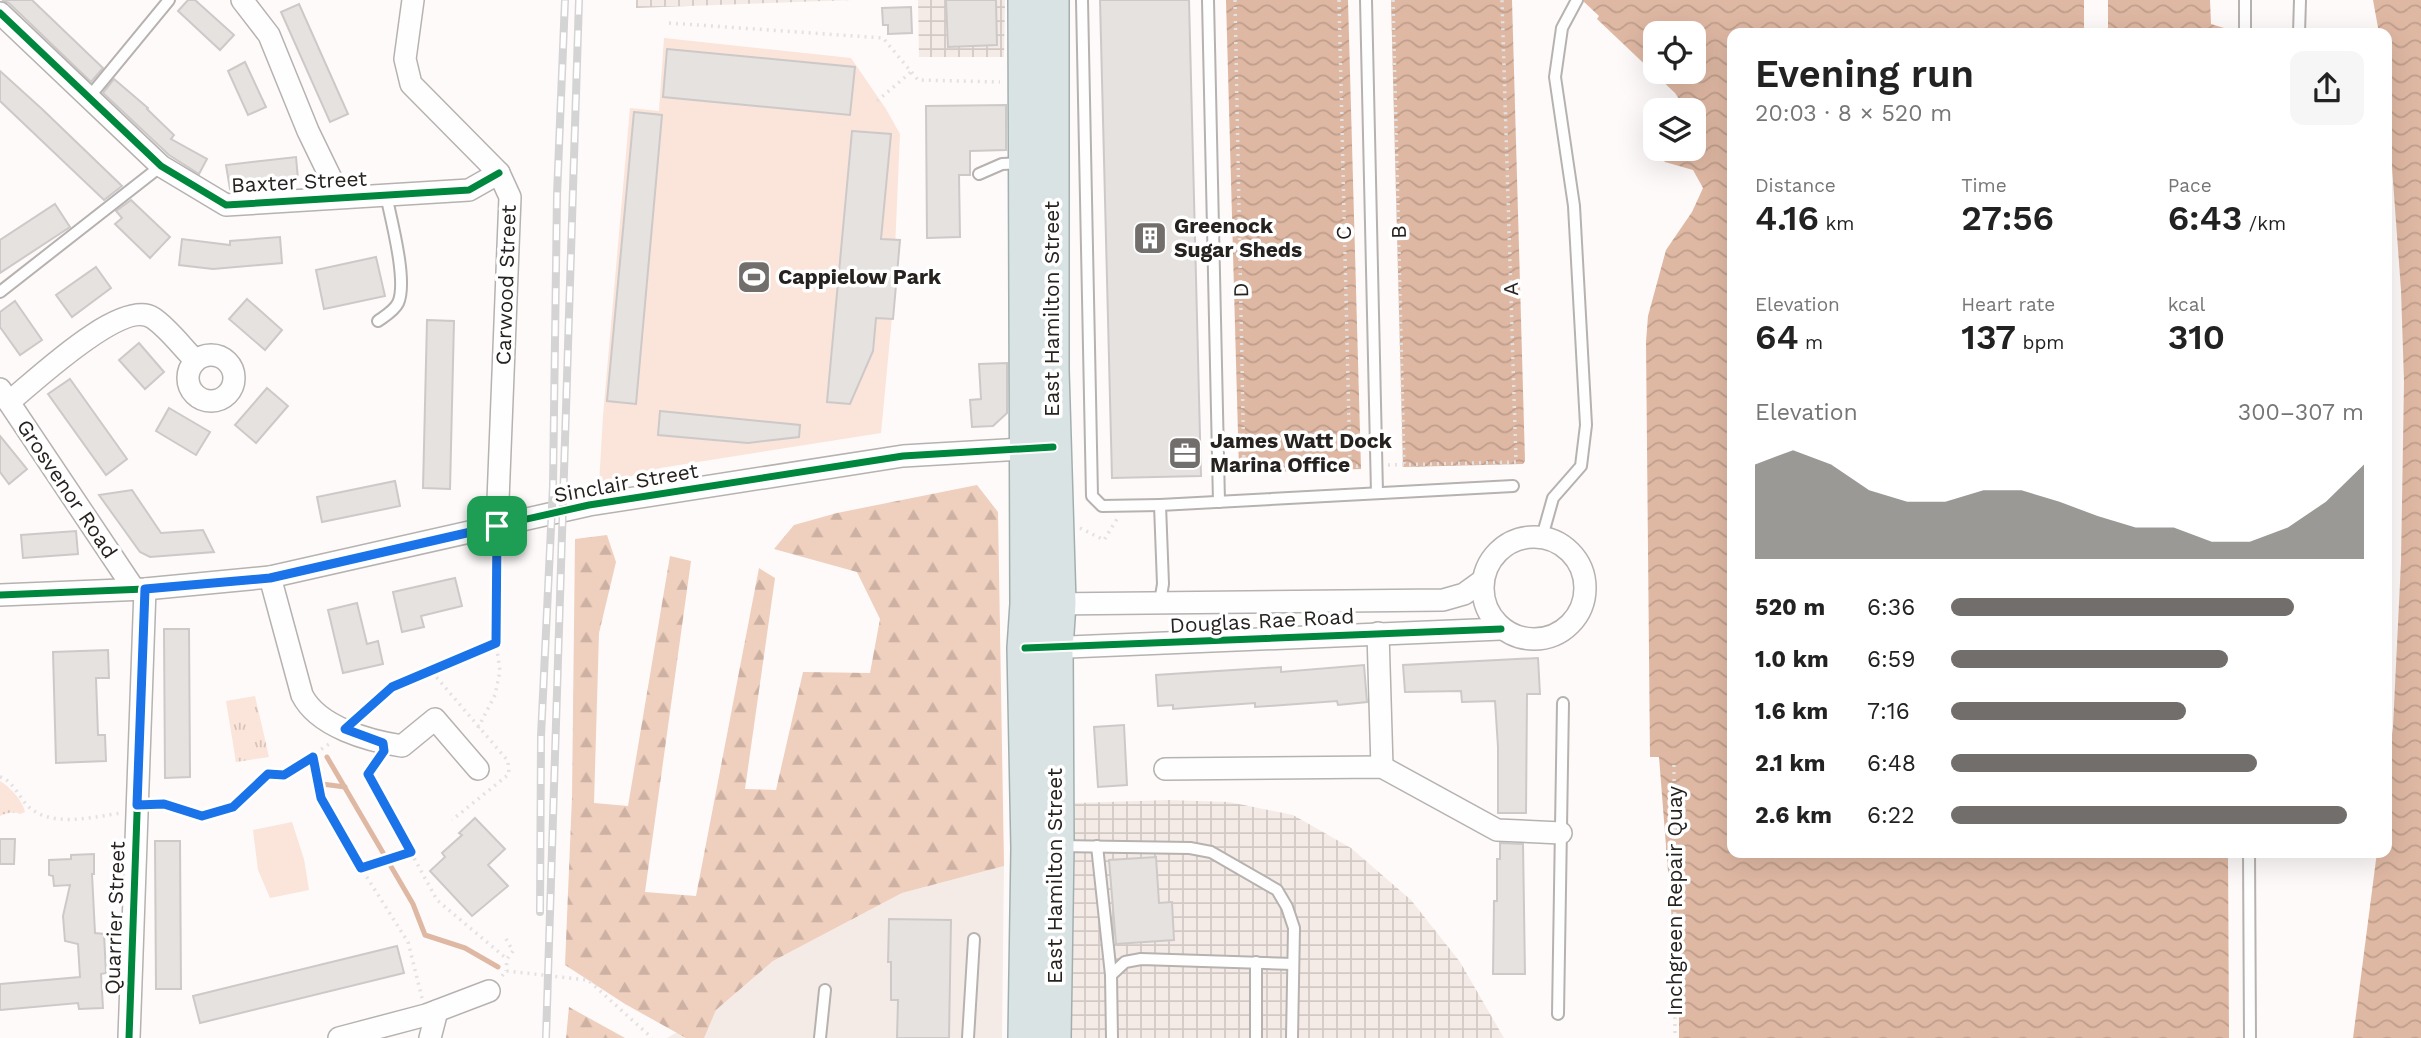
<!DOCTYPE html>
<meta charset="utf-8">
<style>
body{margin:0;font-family:"Work Sans",sans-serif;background:#f6f6f6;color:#222;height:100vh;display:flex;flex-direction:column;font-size:26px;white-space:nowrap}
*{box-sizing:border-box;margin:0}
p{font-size:23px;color:#767676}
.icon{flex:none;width:38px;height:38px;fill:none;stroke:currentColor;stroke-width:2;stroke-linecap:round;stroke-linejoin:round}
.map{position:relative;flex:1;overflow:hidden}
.drawer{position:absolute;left:1727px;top:28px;width:665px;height:830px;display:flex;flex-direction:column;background:#fff;border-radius:14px;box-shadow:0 7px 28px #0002}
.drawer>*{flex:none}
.tools{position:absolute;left:1643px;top:21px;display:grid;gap:14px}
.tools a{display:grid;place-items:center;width:63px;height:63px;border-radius:14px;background:#fff;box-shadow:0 7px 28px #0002;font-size:35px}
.pin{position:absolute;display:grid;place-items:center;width:60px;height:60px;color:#fff;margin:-30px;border-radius:14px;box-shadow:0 4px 10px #0006}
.round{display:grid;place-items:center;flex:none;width:74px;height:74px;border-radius:14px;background:#f6f6f6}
.headline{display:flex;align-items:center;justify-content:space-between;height:119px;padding:0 28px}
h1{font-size:38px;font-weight:600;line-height:52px}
.stats{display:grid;grid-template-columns:repeat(3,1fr);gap:10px;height:119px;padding:7px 28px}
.stats div{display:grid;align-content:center}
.stats b{font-size:35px;font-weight:600}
.stats small{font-size:19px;font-weight:400}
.stats p{font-size:19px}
.chart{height:196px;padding:14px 28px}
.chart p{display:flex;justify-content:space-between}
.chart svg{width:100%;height:126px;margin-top:7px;fill:#716e6b;opacity:.7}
ul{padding:0 28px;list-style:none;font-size:23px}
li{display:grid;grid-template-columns:112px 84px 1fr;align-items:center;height:52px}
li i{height:18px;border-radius:9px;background:#716e6b}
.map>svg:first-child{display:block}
.built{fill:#f5ebe6}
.industrial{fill:url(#industrial-grid)}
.grass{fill:#fbe4d9}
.forest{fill:url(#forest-firs)}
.park{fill:url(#park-tufts)}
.water{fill:url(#water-waves);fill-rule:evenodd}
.pier{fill:#fdfaf9}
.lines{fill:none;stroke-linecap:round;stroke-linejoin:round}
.stream{stroke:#dfb8a3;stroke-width:5}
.building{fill:#e6e2e0;stroke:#cdc9c8;stroke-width:2}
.service-casing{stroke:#b6b2b0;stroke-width:14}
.minor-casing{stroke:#b6b2b0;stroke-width:24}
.trunk-casing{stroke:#a3afaf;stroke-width:38}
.path{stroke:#e3e1e1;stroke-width:3.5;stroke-dasharray:2 5;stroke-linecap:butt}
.service{stroke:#fffefe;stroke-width:10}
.minor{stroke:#fffefe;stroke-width:21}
.trunk{stroke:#dae3e4;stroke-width:35}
.rail-casing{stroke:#d5d4d4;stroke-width:8}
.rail{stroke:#fff;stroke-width:5;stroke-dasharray:16;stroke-linecap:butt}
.cycleway-casing{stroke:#fff;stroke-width:11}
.cycleway{stroke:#00873e;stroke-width:7}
.route-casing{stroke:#fff;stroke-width:14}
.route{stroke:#1a73e8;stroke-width:9}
.labels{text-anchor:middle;stroke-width:7;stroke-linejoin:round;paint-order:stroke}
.street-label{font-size:21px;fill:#26221f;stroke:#fff}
.poi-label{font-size:21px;font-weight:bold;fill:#26221f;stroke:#fff;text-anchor:start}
</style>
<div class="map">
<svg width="2421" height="1038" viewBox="0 0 2421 1038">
<defs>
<pattern id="industrial-grid" width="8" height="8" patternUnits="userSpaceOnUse" patternTransform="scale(1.75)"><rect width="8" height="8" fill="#f5ebe6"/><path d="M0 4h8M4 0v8" fill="none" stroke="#d2c9c5"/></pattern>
<pattern id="forest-firs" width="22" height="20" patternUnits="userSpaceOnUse" patternTransform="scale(1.75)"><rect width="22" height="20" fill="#efcfbe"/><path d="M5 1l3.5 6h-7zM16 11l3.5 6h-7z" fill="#cdb1a3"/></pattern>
<pattern id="park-tufts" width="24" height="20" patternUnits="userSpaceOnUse" patternTransform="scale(1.75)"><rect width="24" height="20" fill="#fbe4d9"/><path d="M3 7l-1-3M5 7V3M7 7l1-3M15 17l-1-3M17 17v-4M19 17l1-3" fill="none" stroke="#d7c3ba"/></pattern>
<pattern id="water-waves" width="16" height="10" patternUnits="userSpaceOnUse" patternTransform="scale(1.75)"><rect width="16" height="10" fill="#dfb8a3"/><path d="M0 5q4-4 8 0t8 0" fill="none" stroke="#bf9e8c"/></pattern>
</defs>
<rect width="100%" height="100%" fill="#fdfaf9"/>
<path class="built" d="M1004 866 1002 1038H667L716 1010 773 961 902 893Z"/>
<g class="industrial">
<path d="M636 0H853L636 8Z"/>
<path d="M918 0H1005L1004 57H919Z"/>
<path d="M1169 800 1229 802 1293 815 1351 848 1411 900 1460 962 1504 1038H1071L1075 803Z"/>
</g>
<g class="grass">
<path d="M664 38 851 58 886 109 900 134 892 317 881 433 660 468 599 485 603 416 630 108 659 111Z"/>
<path d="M292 822 304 859 309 890 270 898 258 870 253 830Z"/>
</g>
<g class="forest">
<path d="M977 485 998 512 1004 866 902 893 773 961 716 1010 704 1038H686L625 1004 565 965 572 797 575 539 607 535 616 562 599 633 594 803 628 806 670 556 691 561 645 892 696 896 759 568 775 578 745 789 776 790 803 672 870 673 880 619 857 572 774 549 794 525 837 513Z"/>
<path d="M569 1007 625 1038H566Z"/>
</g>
<g class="park">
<path d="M255 696 269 757 236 762 226 701Z"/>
<path d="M0 781C10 787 23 801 25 812L20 814C13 811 7 813 0 816Z"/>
</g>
<g class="water">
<path d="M1226 0H1348L1361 469 1243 473 1239 470Z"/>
<path d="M1391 0H1512L1525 461 1523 464 1403 467Z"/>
<path d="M1582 0H2210L2211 24 2224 28V33H1732V852H2228L2229 1038H1679V1011L1659 757H1650L1646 342 1648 316 1666 250 1692 212 1703 188 1693 170 1665 162 1661 158 1659 149H1694V110H1679V99L1675 93 1597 19 1599 16ZM1656 33H1694V72H1656Z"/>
<path d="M2373 0H2421V1038H2353L2377 852H2387V772L2393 727 2401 562 2404 382 2401 290 2387 99V33H2379Z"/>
</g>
<rect class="pier" x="2084" y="0" width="24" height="33"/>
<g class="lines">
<g class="stream">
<path d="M327 757 413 904 425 935 465 948 498 967"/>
<path d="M322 784 345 787"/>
</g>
</g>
<g class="building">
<path d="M2 0H32L103 68 91 82 9 3Z"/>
<path d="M188 0H195L234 35 220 50 178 11Z"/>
<path d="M946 0H996L997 45 948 47Z"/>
<path d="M1100 0H1189L1201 476 1112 478Z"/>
<path d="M299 4 348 114 330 122 281 12Z"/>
<path d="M911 7 912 33 888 34V25H883L882 8Z"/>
<path d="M667 49 855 67 850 115 663 97Z"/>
<path d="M245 62 266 107 248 115 228 71Z"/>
<path d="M0 71 42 109 122 186 104 200 0 101Z"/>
<path d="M114 79 148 108 147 109 174 135 171 139 207 159 199 174 169 155 103 93Z"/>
<path d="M1006 105V150L970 151V175H959L960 237 927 238 926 106Z"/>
<path d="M634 112 662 115 636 404 607 401Z"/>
<path d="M852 131 891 134 881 239 900 240 893 319 876 318 873 351 850 404 827 402Z"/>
<path d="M296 157 298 179 230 189 226 165Z"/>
<path d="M131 200 170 237 150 258 115 224 122 218 116 211Z"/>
<path d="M55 204 70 227 0 273V240Z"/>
<path d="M280 237 282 263 213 269 179 265 182 239 230 245V241Z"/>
<path d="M376 257 385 296 324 309 316 270Z"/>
<path d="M96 267 111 288 72 317 56 295Z"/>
<path d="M247 299 282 330 265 350 229 319Z"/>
<path d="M15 301 42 340 20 355 0 327V312Z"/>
<path d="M427 320 454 321 450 489 423 488Z"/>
<path d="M139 343 164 372 145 389 119 360Z"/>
<path d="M1007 363V413L993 426 972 427 970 400 981 399 979 364Z"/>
<path d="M70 379 127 459 106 475 48 394Z"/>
<path d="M267 388 288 406 256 443 235 425Z"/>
<path d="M169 408 210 432 196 455 156 431Z"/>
<path d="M660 411 800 425 799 437 748 443 658 435Z"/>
<path d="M0 436 27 469 9 484 0 472Z"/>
<path d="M395 481 400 506 322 522 317 497Z"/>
<path d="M132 490 161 533 203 530 214 552 150 557 140 552 99 495Z"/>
<path d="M76 531 78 554 23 558 21 535Z"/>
<path d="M455 578 462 606 421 616 424 627 402 632 393 592Z"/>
<path d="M357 603 367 644 378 641 383 664 343 673 328 610Z"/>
<path d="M164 629H189L190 777 165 778Z"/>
<path d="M108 650 109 678H96L98 735H105L106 761 56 763 53 652Z"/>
<path d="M1538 658 1540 694H1527L1526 813H1498V747L1495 701 1462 702 1461 691 1405 692 1403 665Z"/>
<path d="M1364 665 1367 702 1338 705 1337 701 1255 707V703L1173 709V705L1158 706 1156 675 1281 667V672Z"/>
<path d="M1124 725 1127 785 1098 787 1094 727Z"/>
<path d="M475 818 505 849 488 865 508 886 472 916 430 871 445 857 442 853 462 835 459 833Z"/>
<path d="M0 839H15L14 864H0Z"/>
<path d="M155 841H180L181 989H156Z"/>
<path d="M1500 843 1523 844 1525 974H1493L1494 901H1497V859H1500Z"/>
<path d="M94 854V874H92L95 933 104 934 106 973 101 974 103 1008 79 1009 78 1003 0 1010V984L80 977 78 944 65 941 63 916 70 885 54 886 53 876 49 875V860L71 859V855Z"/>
<path d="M1156 857 1159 903 1172 902 1174 940 1116 944 1109 860Z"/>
<path d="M889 919 951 920 949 1038H897L898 1000H891V962H888Z"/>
<path d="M397 946 404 973 200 1023 193 996Z"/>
</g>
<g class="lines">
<g class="service-casing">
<g id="service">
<path d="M1082 0 1092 496 1102 506 1160 505"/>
<path d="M1208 0 1219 502"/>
<path d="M1366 0 1377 493"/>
<path d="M2245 0V33"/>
<path d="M2299 33 2300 0"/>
<path d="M90 96 169 0"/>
<path d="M979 174 1002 164 1023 163"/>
<path d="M0 292 161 166"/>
<path d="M378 321C385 316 394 311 398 303 408 282 391 219 386 195"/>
<path d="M1542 537 1553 498 1581 466 1586 425 1574 206 1555 77 1562 28 1577 0"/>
<path d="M1160 602 1163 584 1160 505 1513 486"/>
<path d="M1059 846 1190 848 1211 852 1277 890 1287 907 1294 928 1292 1038"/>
<path d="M1097 846 1111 975"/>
<path d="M2249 852 2250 1038"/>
<path d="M1558 1014 1563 703"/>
<path d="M820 1038 825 990"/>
<path d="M968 1038 974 939"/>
<path d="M1112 1038 1111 975 1125 962 1141 959 1293 964"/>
<path d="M1256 1038V962"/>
</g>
</g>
<g class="minor-casing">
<g id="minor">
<path d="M242 0 269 35 308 131 340 197"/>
<path d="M413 0 405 59 411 84 499 173 510 197 497 526"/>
<path d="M0 13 161 166 226 205 469 190 499 173"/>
<circle cx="211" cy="378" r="23"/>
<path d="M0 389 134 589"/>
<path d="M9 402C34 382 122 297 153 318 168 328 182 347 195 360"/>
<circle cx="1534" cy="588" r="51"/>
<path d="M270 577 302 695C318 727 369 741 402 746L435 719 478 769"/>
<path d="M0 595 145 589 270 577 589 505 903 456 1039 448"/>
<path d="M1049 604 1443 600 1464 594 1482 581"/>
<path d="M1378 633 1382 767"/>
<path d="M1045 648 1501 629"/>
<path d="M1165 769 1382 767 1497 830 1561 833"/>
<path d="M129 1038 145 589"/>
<path d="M339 1038 426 1015 489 991"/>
<path d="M430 1038 437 1011"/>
</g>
</g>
<g class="trunk-casing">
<g id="trunk">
<path d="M1051 0V370L1058 603 1055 648 1056 846 1053 1038"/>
<path d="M1026 1038 1029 848 1025 648 1028 604 1026 0"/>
</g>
</g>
<g class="path">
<path d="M1235 0 1244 469 1363 466"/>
<path d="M1339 0 1350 466"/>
<path d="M1393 0 1404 465"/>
<path d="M669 23 883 38 918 80 1000 82"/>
<path d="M877 101 911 72"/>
<path d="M1388 465 1516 462 1502 0"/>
<path d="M1080 528 1104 540 1117 519"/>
<path d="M432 672 508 761 509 774 452 820"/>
<path d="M360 715 392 687 496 643"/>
<path d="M478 728 495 695 500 671 496 643 497 546"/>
<path d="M313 757 321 798 361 868 408 942 422 998"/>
<path d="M377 761 368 774 437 900 507 959"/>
<path d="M1674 765 1675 1038"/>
<path d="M0 777C12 780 18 795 26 804 48 829 93 817 121 813"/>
<path d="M156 805C171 804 184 813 199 815 225 820 251 791 268 774L284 775 329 744"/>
<path d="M361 868 411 852"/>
<path d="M506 939 513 951 507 959 506 971"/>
<path d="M502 976 506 971 588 980 652 1038"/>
</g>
<use href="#service" class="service"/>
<use href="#minor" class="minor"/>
<use href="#trunk" class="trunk"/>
<g class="rail-casing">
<g id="rail">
<path d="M540 912 541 736 553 486 557 195 565 0"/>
<path d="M546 1038 579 0"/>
</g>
</g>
<use href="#rail" class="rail"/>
<g class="cycleway-casing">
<g id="cycleway">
<path d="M0 13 161 166 226 205 469 190 499 173"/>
<path d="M0 595 145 589 270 577 589 505 903 456 1053 447"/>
<path d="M1025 648 1501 629"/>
<path d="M129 1038 145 589"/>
</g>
</g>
<use href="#cycleway" class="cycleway"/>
</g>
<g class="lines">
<g class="route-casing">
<path id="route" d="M497 526 496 643 392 687 345 729 383 743 384 751 368 774 411 852 361 868 321 798 313 757 284 775 268 774 233 807 202 816 164 804 137 805 145 589 270 578Z"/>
</g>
<use href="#route" class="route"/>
</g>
<defs>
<g id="building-square" transform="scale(1.75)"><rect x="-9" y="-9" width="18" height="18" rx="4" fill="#716e6b" stroke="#fff"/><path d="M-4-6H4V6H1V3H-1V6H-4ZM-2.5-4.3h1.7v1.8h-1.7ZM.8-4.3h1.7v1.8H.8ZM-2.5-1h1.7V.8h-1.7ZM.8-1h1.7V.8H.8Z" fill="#fff"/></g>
<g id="stadium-square" transform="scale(1.75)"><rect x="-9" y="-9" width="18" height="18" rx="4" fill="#716e6b" stroke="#fff"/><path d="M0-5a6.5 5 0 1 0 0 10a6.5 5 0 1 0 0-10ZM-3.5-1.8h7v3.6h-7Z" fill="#fff"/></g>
<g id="office-square" transform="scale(1.75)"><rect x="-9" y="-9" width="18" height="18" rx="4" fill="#716e6b" stroke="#fff"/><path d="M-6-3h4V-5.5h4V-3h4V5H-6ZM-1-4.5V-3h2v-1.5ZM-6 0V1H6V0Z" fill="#fff"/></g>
</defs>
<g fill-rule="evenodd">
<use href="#building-square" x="1150" y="238"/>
<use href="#stadium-square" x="754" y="277"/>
<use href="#office-square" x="1185" y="453"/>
</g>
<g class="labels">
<g class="street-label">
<text transform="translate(299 182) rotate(-3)" y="7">Baxter Street</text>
<text transform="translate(1399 232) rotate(-91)" y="7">B</text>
<text transform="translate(1344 233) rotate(-91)" y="7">C</text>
<text transform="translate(506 285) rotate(-88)" y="7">Carwood Street</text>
<text transform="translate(1511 289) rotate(-92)" y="7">A</text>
<text transform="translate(1241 290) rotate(-91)" y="7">D</text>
<text transform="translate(1052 309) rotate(-90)" y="7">East Hamilton Street</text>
<text transform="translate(626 483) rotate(-10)" y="7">Sinclair Street</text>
<text transform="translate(67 489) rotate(56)" y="7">Grosvenor Road</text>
<text transform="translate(1262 621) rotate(-3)" y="7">Douglas Rae Road</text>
<text transform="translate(1055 876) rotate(-90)" y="7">East Hamilton Street</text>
<text transform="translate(1675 901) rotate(-90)" y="7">Inchgreen Repair Quay</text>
<text transform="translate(115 918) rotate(-88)" y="7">Quarrier Street</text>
</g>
<g class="poi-label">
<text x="1174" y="233">Greenock<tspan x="1174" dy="24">Sugar Sheds</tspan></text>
<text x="778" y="284">Cappielow Park</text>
<text x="1210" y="448">James Watt Dock<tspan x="1210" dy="24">Marina Office</tspan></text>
</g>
</g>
</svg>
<div class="tools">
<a><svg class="icon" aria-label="locate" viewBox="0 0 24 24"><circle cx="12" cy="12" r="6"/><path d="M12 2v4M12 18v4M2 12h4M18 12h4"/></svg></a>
<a><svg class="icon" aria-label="layers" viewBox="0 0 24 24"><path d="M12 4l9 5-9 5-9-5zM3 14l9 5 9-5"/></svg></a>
</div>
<div class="pin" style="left:497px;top:526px;background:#1e9e55"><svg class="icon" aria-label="arrive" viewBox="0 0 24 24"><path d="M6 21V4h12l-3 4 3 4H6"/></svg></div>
<section class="drawer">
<div class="headline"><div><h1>Evening run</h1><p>20:03 · 8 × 520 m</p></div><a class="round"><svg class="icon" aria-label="share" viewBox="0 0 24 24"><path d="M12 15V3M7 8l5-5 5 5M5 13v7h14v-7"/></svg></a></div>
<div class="stats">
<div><p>Distance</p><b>4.16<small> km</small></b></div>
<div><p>Time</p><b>27:56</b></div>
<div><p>Pace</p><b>6:43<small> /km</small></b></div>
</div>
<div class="stats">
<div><p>Elevation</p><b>64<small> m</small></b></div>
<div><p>Heart rate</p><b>137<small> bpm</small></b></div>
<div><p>kcal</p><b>310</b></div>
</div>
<div class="chart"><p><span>Elevation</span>300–307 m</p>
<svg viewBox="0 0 160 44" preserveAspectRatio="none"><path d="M0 44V11L10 6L20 11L30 20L40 24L50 24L60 20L70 20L80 24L90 29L100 33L110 33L120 38L130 38L140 33L150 24L160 11V44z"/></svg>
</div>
<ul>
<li><b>520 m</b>6:36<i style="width:83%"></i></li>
<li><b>1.0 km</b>6:59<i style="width:67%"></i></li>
<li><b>1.6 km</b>7:16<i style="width:57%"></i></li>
<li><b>2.1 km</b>6:48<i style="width:74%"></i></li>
<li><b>2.6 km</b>6:22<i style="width:96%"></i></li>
</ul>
</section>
</div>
